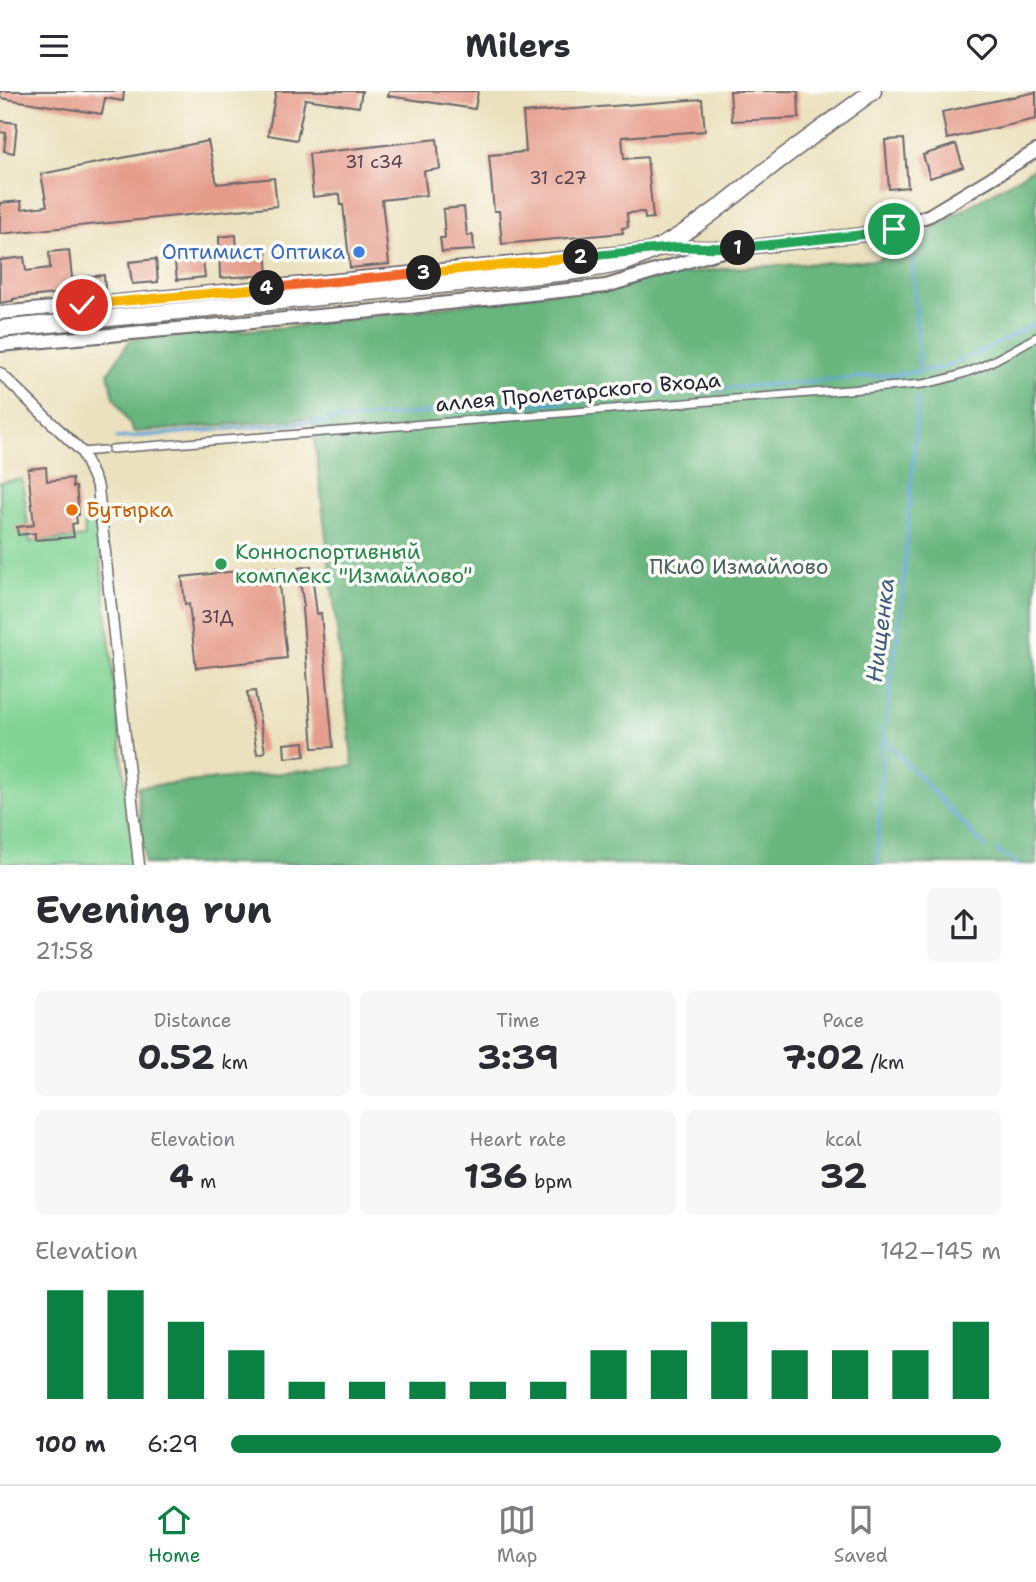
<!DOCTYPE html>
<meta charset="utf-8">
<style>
body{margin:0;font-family:"Shantell Sans",sans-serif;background:#f7f7f7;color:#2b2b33;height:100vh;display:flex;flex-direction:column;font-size:26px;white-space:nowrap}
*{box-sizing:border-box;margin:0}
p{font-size:23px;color:#7c7c81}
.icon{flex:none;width:38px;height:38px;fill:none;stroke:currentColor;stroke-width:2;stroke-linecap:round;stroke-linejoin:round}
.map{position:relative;height:774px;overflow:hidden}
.details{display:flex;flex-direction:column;background:#fff;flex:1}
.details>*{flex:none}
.pin{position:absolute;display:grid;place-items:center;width:60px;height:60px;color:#fff;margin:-30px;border:4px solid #fff;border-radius:50%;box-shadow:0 2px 7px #0007}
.km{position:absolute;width:35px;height:35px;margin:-18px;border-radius:50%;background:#222;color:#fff;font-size:19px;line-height:35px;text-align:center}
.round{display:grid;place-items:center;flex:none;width:74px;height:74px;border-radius:10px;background:#f7f7f7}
.headline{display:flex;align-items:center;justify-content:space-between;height:119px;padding:0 35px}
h1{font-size:38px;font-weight:700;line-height:52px}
.metrics{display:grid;grid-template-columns:repeat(3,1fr);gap:10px;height:119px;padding:7px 35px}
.metrics div{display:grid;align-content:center;border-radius:10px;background:#f7f7f7;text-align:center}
.metrics b{font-size:35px;font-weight:700}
.metrics small{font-size:19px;font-weight:400}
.metrics p{font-size:19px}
.chart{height:196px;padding:14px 35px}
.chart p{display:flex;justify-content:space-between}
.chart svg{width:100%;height:126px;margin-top:7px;stroke:#0b8043;stroke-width:6}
ul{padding:0 35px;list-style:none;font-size:23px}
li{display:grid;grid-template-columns:112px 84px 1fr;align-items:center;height:52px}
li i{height:18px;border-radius:9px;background:#0b8043}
header{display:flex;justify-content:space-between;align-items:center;height:91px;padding:0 35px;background:#fff;font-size:32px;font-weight:700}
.tab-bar{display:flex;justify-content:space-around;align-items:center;height:98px;border-top:2px solid #e1e1e2;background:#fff;font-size:19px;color:#7c7c81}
.tab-bar a{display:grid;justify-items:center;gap:4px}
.tab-bar .selected{color:#0b8043}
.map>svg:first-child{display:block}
.green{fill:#81d394;stroke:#527a68;stroke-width:2}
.forest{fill:#68b57e;stroke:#456c5c;stroke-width:2}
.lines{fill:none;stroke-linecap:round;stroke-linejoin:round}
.stream{stroke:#5ea4d4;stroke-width:3.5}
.building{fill:#e59b8a}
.pedestrian-casing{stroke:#686569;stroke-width:10}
.minor-casing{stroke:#686569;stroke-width:13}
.tertiary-casing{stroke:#686569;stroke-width:16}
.primary-casing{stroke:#686569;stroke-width:19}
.pedestrian{stroke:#fff;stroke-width:7}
.minor{stroke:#fff;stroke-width:10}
.tertiary{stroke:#fff;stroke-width:12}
.primary{stroke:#fff;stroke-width:16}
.primary-bridge-casing{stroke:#686569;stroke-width:19;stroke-linecap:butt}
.primary-bridge{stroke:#fff;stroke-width:16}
.split-1-casing{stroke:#fff;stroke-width:14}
.split-2-casing{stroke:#fff;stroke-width:14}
.split-3-casing{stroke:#fff;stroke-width:14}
.split-4-casing{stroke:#fff;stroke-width:14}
.split-5-casing{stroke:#fff;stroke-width:14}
.split-1{stroke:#22a559;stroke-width:9}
.split-2{stroke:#22a559;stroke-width:9}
.split-3{stroke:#f5b400;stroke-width:9}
.split-4{stroke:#f0652b;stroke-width:9}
.split-5{stroke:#f5b400;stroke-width:9}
.shop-dot{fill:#3f7fe0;stroke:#fdfcf7;stroke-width:2.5}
.food-dot{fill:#e8710a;stroke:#fdfcf7;stroke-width:2.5}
.leisure-dot{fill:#2e9e5b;stroke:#fdfcf7;stroke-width:2.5}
.labels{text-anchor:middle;stroke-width:7;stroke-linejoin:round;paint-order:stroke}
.number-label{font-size:18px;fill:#53404f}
.shop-label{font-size:21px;fill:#366cbe;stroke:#fdfcf7;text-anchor:end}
.street-label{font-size:21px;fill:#22223b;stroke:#fdfcf7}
.food-label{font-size:21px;fill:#c56008;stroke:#fdfcf7;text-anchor:start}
.leisure-label{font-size:21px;fill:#27864d;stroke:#fdfcf7;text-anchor:start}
.park-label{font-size:21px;fill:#43605a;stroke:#fdfcf7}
.water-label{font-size:23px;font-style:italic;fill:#3d5c80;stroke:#fdfcf7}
</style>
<header><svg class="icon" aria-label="menu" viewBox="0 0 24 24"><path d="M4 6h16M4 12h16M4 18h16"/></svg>Milers<svg class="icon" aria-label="heart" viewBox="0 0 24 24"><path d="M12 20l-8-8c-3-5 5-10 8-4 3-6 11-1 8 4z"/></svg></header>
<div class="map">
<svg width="1036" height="774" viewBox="0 0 1036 774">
<rect width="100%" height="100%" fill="#fdfcf7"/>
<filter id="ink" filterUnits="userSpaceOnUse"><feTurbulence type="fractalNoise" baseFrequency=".0143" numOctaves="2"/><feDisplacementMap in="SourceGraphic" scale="14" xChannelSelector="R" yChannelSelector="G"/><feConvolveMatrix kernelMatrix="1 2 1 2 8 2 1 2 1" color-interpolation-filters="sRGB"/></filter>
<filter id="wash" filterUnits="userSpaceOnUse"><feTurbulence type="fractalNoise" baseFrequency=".00686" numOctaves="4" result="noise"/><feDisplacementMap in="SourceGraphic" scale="28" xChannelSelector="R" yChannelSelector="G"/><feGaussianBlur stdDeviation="1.57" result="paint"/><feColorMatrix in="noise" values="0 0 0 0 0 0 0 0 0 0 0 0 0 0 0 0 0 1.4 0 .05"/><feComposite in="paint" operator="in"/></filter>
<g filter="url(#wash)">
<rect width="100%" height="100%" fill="#ebe1be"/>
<path class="green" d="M22 388 30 451 85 446 84 429 96 428 134 773H0V391Z"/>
<path class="forest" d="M1036 76V773H145L137 696 353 675 312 327 134 341 114 306 108 282 131 248 300 235 729 177 877 169Z"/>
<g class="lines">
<g class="stream">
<path d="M913 163 919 275"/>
<path d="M117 347 902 283 944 276 988 257 1036 232"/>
<path d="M884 648 985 756"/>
<path d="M997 759 1018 774"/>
<path d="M877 774 883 647 902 512 918 308"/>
</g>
</g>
<g id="blocks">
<g class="building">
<path d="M0 0H124L123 10 105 7 102 23 0 7Z"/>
<path d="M276 0H362L359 16 305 8 297 49 268 44Z"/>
<path d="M389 0H478L475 18 388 5Z"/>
<path d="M730 0H798L799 27 732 30Z"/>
<path d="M1036 1V28L947 48 942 21Z"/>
<path d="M702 8 705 40 622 46 624 68 647 66 653 127 645 128 644 121 627 122 628 136 622 137 623 142 502 153 499 120H494L489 64 526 61 523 22Z"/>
<path d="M0 30 17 32 14 62 4 60 6 42 0 41Z"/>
<path d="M437 48 440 78 424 80 427 104 382 109 389 173 350 177 343 114H341L340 103 313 106 309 63Z"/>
<path d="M904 48 908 96 889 98 885 49Z"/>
<path d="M208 50 217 93 274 87 277 115 0 143V112L21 110 22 118 47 115 41 83Z"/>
<path d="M956 53 963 76 930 87 923 64Z"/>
<path d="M464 116 467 145 473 144 474 159 442 161 440 147H445L443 118Z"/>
<path d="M236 144 237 161 266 158 268 184 220 187 219 146Z"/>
<path d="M69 159 72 187 104 184 105 198 72 202V204L55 206V203L13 208V210L0 212V169L24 166 26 180 50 177 49 161Z"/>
<path d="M202 160 205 186 177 189 174 164Z"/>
<path d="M156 168 158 191 132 193 129 171Z"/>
<path d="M46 376 47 390 72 387 73 396H76L79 424H76L77 432 72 433 74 446 35 449V442L18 444 17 436 34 434 28 378Z"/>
<path d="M311 475 317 523 321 522 333 656 313 657 302 517 304 516 298 477Z"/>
<path d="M277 476 287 567 196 577 189 513H185L182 486Z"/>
<path d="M255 600 265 661 257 663 247 601Z"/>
<path d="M304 651 305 665 285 667 284 653Z"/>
</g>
</g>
</g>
<g filter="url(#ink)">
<use href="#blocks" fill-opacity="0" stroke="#686569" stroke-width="2"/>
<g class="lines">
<g class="pedestrian-casing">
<g id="pedestrian">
<path d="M112 358 923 293C972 284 994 270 1036 246"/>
<path d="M82 361 104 359"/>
</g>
</g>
<g class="minor-casing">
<path id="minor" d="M0 282 82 361 98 397 139 774"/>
</g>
<g class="tertiary-casing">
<g id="tertiary">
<path d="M0 222 641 160 679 156 718 157"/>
<path d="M0 254 373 220 606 195 715 162 739 157 859 144 894 138 930 124 1036 60"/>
</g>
</g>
<g class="primary-casing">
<path id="primary" d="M782 67 873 0"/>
</g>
<use href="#pedestrian" class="pedestrian"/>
<use href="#minor" class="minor"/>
<use href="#tertiary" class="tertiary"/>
<use href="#primary" class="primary"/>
<g class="primary-bridge-casing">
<path id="primary-bridge" d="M0 238 569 181C588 178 609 176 628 170 684 151 735 103 782 67"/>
</g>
<use href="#primary-bridge" class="primary-bridge"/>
</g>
</g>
<g class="lines" filter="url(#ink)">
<g class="split-1-casing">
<path id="split-1" d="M738 157 859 144 894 138"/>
</g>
<g class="split-2-casing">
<path id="split-2" d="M581 166 678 156 738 157"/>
</g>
<g class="split-3-casing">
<path id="split-3" d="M424 182 581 166"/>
</g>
<g class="split-4-casing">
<path id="split-4" d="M267 197 424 182"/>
</g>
<g class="split-5-casing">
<path id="split-5" d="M82 214 267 197"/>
</g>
<use href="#split-1" class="split-1"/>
<use href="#split-2" class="split-2"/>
<use href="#split-3" class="split-3"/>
<use href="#split-4" class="split-4"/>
<use href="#split-5" class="split-5"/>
</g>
<circle class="shop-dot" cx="359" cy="161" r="7"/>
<circle class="food-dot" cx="72" cy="419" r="7"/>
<circle class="leisure-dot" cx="221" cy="473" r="7"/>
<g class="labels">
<g class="number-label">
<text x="374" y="77">31 с34</text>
<text x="558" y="93">31 с27</text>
<text x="217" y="532">31Д</text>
</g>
<g class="shop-label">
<text x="345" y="168">Оптимист Оптика</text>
</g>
<g class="street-label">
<text transform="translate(578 301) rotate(-5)" y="7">аллея Пролетарского Входа</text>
</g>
<g class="food-label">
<text x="86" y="426">Бутырка</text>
</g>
<g class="leisure-label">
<text x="235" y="468">Конноспортивный<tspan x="235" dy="24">комплекс "Измайлово"</tspan></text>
</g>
<g class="park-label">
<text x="739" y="483">ПКиО Измайлово</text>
</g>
<g class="water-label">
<text transform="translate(880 539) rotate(-83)" y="8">Нищенка</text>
</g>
</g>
</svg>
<div class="pin" style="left:894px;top:138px;background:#1e9e55"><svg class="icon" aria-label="arrive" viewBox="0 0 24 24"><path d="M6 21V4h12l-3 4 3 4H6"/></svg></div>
<div class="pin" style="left:82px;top:214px;background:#d93025"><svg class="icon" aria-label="check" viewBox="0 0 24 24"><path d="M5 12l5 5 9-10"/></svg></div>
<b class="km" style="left:738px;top:157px">1</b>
<b class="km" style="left:581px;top:166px">2</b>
<b class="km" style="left:424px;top:182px">3</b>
<b class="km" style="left:267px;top:197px">4</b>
</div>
<section class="details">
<div class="headline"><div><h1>Evening run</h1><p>21:58</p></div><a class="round"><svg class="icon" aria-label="share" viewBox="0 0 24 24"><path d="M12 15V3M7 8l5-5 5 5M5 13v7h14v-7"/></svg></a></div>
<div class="metrics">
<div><p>Distance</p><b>0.52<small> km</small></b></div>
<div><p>Time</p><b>3:39</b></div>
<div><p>Pace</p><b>7:02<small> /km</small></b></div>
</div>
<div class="metrics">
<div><p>Elevation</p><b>4<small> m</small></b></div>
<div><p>Heart rate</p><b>136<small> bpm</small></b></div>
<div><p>kcal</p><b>32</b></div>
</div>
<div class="chart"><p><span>Elevation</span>142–145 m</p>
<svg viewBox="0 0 160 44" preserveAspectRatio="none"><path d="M5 44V6M15 44V6M25 44V17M35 44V27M45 44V38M55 44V38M65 44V38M75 44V38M85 44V38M95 44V27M105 44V27M115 44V17M125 44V27M135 44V27M145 44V27M155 44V17"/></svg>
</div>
<ul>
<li><b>100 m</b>6:29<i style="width:100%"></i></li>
</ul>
</section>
<nav class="tab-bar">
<a class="selected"><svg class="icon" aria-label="home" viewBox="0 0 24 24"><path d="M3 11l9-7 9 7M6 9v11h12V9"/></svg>Home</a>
<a><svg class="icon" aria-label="map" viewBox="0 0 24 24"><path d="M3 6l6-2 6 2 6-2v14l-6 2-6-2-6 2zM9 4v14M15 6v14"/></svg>Map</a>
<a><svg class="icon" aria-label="saved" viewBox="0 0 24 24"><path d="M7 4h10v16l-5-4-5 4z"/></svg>Saved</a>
</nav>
